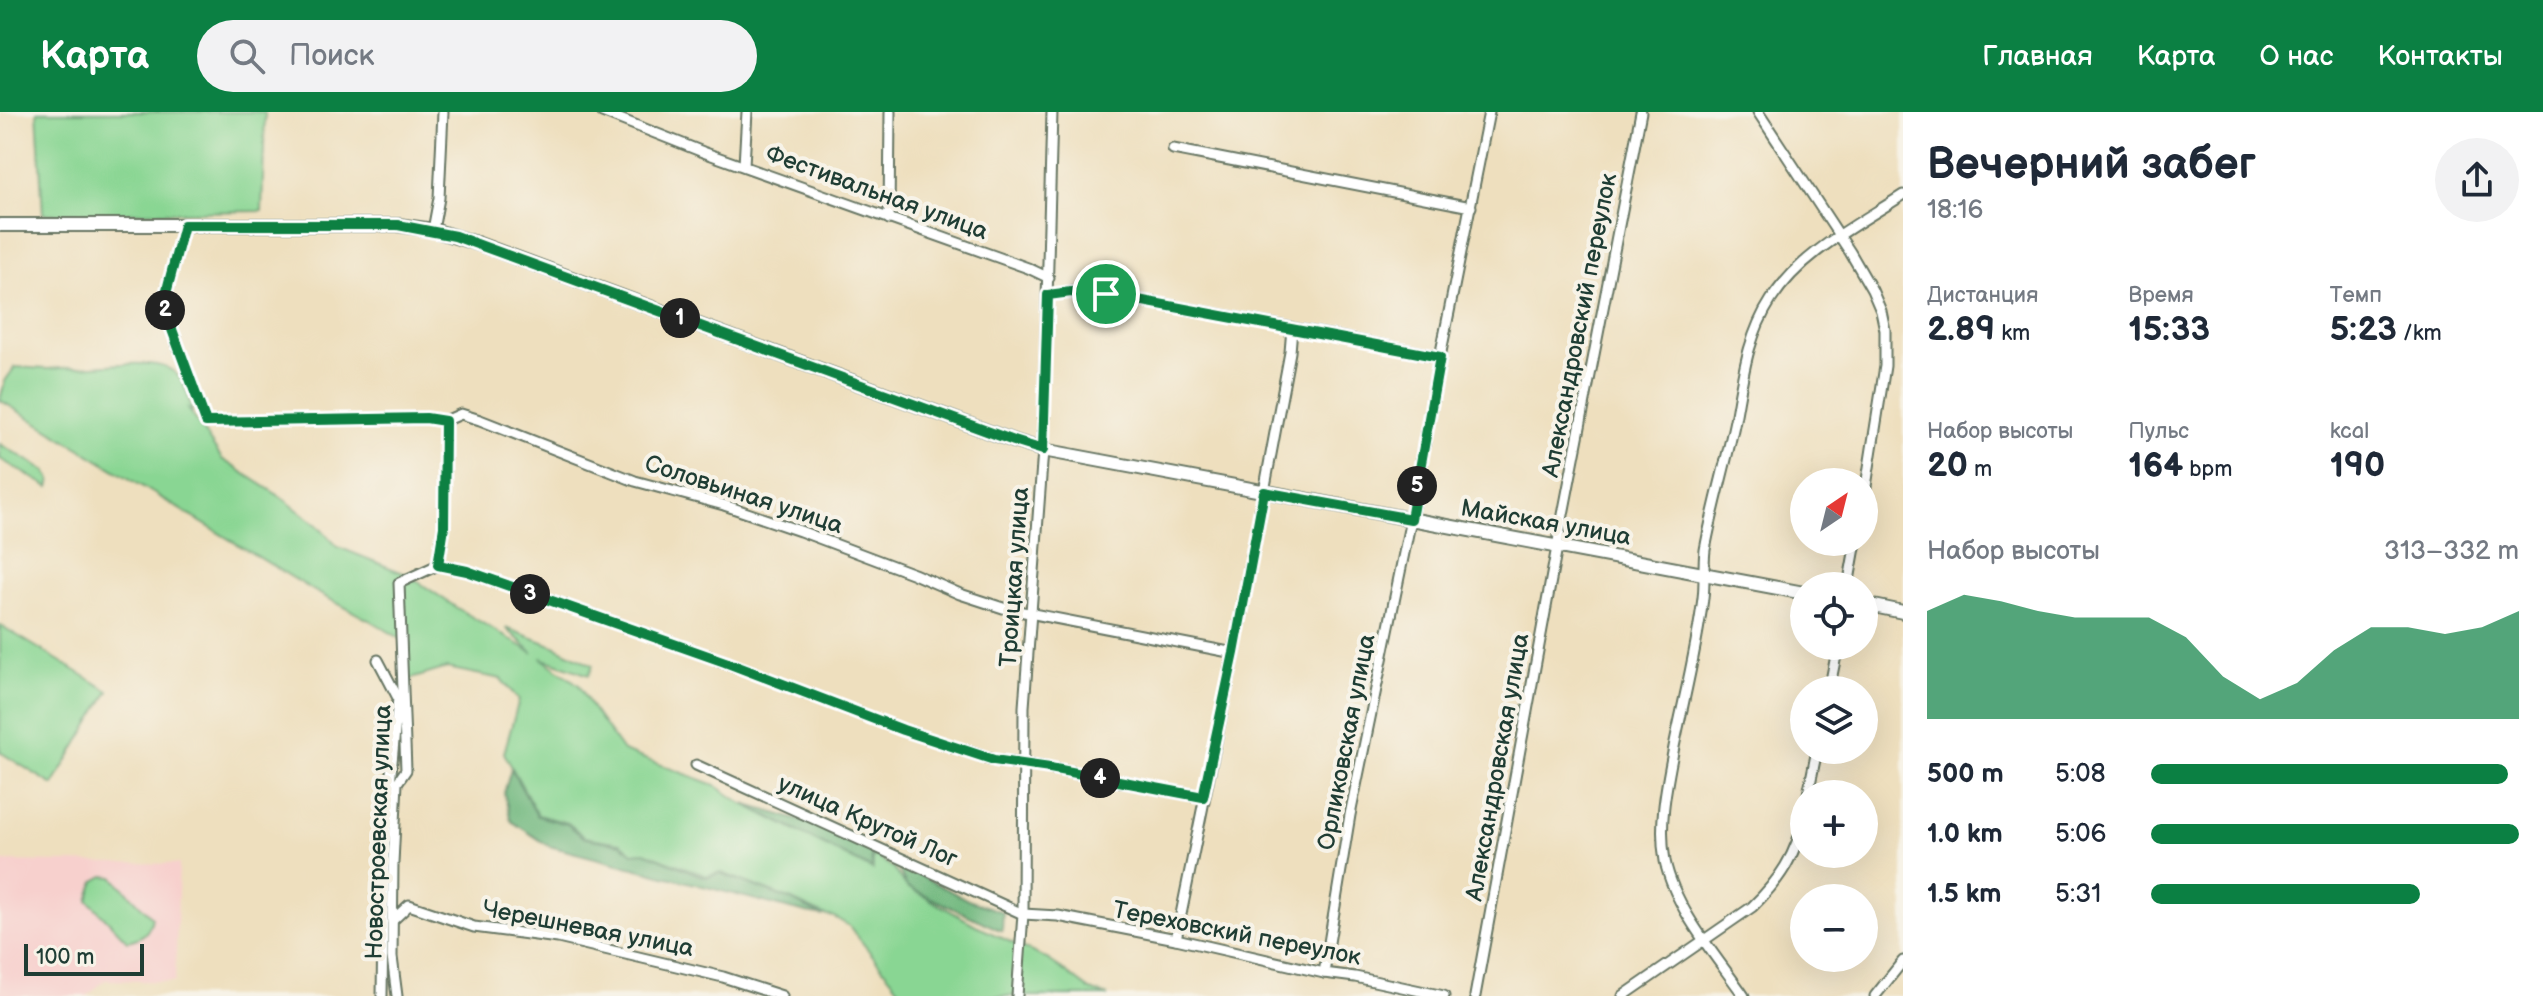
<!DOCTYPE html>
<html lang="ru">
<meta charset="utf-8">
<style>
body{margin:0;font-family:"Balsamiq Sans",sans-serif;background:#f2f2f3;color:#1f2937;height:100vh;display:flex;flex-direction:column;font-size:30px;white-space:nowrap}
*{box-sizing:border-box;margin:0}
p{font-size:26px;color:#747a83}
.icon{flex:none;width:44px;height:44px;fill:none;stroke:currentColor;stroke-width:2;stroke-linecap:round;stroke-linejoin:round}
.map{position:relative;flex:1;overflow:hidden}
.sheet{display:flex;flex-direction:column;background:#fff;width:640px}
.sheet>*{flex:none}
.needle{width:52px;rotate:35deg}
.buttons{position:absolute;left:1790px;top:356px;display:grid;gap:16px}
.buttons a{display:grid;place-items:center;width:88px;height:88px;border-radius:50%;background:#fff;box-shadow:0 8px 32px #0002;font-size:40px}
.scale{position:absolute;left:24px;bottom:20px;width:120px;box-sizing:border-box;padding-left:8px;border:4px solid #1f3d34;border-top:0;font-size:22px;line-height:28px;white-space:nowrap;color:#1f3d34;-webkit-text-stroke:6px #f7f3e8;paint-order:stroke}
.pin{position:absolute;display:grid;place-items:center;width:68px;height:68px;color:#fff;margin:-34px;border:4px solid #fff;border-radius:50%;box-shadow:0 2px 8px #0007}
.km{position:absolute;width:40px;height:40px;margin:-20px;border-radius:50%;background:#222;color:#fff;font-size:22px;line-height:40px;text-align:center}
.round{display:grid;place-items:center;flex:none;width:84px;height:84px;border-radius:42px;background:#f2f2f3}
.summary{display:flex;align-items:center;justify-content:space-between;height:136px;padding:0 24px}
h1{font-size:44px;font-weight:800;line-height:60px}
.metrics{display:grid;grid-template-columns:repeat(3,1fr);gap:12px;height:136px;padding:8px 24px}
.metrics div{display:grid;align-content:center}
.metrics b{font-size:34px;font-weight:800}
.metrics small{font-size:22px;font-weight:400}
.metrics p{font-size:22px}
.chart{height:224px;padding:16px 24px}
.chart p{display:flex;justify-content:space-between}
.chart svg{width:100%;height:144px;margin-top:8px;fill:#0b8043;opacity:.7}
ul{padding:0 24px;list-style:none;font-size:26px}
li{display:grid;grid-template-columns:128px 96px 1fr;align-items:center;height:60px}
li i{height:20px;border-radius:10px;background:#0b8043}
header{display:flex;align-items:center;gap:48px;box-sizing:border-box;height:112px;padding:0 40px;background:#0b8043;color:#fff}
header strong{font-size:38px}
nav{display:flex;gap:44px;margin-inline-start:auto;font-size:28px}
.search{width:560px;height:72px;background:#f2f2f3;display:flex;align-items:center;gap:20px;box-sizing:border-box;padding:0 28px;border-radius:44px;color:#747a83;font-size:30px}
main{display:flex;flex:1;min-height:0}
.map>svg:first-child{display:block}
.built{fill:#f7d0cd}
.green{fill:#89d693;stroke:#548a64;stroke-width:2}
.forest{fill:#6eb77d;stroke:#467a58;stroke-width:2}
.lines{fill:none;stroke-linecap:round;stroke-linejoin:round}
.minor-casing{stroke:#677664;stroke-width:13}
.tertiary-casing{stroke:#677664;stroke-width:16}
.minor{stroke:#fff;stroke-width:9}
.tertiary{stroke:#fff;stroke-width:12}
.route-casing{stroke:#fff;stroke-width:16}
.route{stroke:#0b8043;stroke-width:10}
.labels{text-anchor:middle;stroke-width:8;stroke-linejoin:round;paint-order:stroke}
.street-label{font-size:24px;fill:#1f3d34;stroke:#f7f3e8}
</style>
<header>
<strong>Карта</strong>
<div class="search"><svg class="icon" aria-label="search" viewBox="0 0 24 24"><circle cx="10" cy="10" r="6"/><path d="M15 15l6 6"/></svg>Поиск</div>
<nav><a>Главная</a><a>Карта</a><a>О нас</a><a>Контакты</a></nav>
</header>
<main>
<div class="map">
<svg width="1903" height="884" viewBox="0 0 1903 884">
<rect width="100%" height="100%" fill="#f7f3e8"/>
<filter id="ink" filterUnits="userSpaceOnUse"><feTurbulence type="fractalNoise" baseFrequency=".0125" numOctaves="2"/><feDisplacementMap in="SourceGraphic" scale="16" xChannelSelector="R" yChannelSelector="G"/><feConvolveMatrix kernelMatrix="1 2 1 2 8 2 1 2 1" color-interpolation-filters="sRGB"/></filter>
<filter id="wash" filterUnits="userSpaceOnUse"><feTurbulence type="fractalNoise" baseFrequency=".006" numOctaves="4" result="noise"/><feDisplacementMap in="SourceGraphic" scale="32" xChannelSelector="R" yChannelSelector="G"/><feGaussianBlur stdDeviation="1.8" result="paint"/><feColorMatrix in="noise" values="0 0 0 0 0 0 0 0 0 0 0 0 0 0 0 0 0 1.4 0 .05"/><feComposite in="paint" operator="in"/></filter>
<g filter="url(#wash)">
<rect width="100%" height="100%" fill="#eedfbe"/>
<path class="built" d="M0 749 179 752 175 870 105 868 87 884H0Z"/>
<g class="green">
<path d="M37 0H265L262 99 43 102Z"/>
<path d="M123 252C166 251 182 251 192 299L187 295 222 347 281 385 317 413 338 435 408 463 457 496 533 541 506 516 554 534 593 553 589 563 541 546 579 573 590 593 623 639 715 673 743 692 873 758V742L893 756 907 775 983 817 1049 848 1090 878 1108 884H905L849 814 834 805 824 803 792 788 720 760 707 764 645 740 633 741 621 731 585 725 568 711 538 703 504 641 519 588 501 567 447 556 401 570 410 532 369 508 316 480 0 288 5 269 15 255 47 257Z"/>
<path d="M0 332 46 359 51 368 49 375 0 347Z"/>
<path d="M0 513 109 579 53 673 0 640Z"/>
<path d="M104 764 113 765 152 805C150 821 142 826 127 829L88 788 95 769Z"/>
</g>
<g class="forest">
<path d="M511 657 537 704 567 712 585 726 621 732 633 741 645 740 699 763 708 765 720 761 791 788 823 804 806 801 549 734 511 709 504 681Z"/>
<path d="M744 692 815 713 871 741 872 757Z"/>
<path d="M896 751 968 788 1003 800 1002 819 907 775Z"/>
</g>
</g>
<g filter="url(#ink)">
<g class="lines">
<g class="minor-casing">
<g id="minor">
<path d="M602 0 703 40 1028 156 1049 166"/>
<path d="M1758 0 1850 140 1872 178 1881 199 1885 218V254L1864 387"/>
<path d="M1173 37 1471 95"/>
<path d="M744 53 747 0"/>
<path d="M889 107 890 0"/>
<path d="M184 113 163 193 206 310 426 306 445 309 444 415 438 453 399 471 406 658 397 671 393 751 392 845 397 884"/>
<path d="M433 118 439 86 443 0"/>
<path d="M1048 183 1071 180 1106 182 1292 216 1290 240 1234 541 1176 827"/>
<path d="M1292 216 1440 245"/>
<path d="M445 309 461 302 480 308 635 369 724 393 800 419 914 462 960 482 1003 496 1234 541"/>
<path d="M438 453 467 459 549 488 725 550 903 618 994 648 1050 656 1203 685"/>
<path d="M1848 474 1856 430"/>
<path d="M378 548 398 586 384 736 382 884"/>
<path d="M1829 578 1838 534"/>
<path d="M696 653 1023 802 1058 804 1176 827 1324 861 1355 865 1444 884"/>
<path d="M1808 682 1817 638"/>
<path d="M392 809 409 793 474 815 558 826 723 865 782 884"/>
<path d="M1324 861 1350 703 1411 407 1440 245 1489 0"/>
<path d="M1017 884 1023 802 1024 595 1043 338 1052 0"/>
<path d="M1475 884 1561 413 1641 0"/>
<path d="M1623 884 1752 795C1779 769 1797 742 1804 705"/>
<path d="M1744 884C1716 844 1675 797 1665 749 1658 711 1667 672 1674 635 1684 586 1697 536 1703 486 1705 471 1703 454 1705 438 1713 394 1726 352 1735 308 1743 265 1747 225 1771 188 1802 140 1857 113 1903 83"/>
<path d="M1875 884 1903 849"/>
</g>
</g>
<g class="tertiary-casing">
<g id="tertiary">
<path d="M0 113H398L433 118 479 132 1014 329 1043 338 1804 481"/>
<path d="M1864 492 1903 500"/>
</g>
</g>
<use href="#minor" class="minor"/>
<use href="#tertiary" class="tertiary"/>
</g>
</g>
<g class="lines" filter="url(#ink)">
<g class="route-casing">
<path id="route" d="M184 113H398L455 124 1014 329 1043 338 1048 183 1071 180 1106 182 1440 245 1411 407 1264 380 1234 541 1203 685 1050 656 994 648 903 618 725 550 549 488 467 459 438 453 444 415 445 309 426 306 206 310 163 193Z"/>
</g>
<use href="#route" class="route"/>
</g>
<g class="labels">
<g class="street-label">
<text transform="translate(877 80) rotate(20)" y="8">Фестивальная улица</text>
<text transform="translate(1579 213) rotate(-79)" y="8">Александровский переулок</text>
<text transform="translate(744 382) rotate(18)" y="8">Соловьиная улица</text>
<text transform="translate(1546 410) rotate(10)" y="8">Майская улица</text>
<text transform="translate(1014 465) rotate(-86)" y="8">Троицкая улица</text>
<text transform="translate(1346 630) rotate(-79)" y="8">Орликовская улица</text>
<text transform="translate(1497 655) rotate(-80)" y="8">Александровская улица</text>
<text transform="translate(868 709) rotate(24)" y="8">улица Крутой Лог</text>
<text transform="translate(378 720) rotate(-88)" y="8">Новостроевская улица</text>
<text transform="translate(588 816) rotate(11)" y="8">Черешневая улица</text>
<text transform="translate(1237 821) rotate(11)" y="8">Тереховский переулок</text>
</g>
</g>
</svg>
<div class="buttons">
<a><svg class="needle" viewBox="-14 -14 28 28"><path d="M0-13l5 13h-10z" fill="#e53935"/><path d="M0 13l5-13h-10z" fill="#747a83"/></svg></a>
<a><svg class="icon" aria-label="locate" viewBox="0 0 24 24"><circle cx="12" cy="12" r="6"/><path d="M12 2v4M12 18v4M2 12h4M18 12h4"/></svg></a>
<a><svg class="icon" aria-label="layers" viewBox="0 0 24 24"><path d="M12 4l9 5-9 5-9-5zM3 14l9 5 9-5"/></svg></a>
<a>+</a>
<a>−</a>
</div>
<div class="scale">100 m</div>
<div class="pin" style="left:1106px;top:182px;background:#1e9e55"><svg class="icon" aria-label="arrive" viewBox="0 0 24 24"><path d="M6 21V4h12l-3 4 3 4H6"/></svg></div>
<b class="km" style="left:680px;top:206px">1</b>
<b class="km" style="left:165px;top:198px">2</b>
<b class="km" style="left:530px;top:482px">3</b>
<b class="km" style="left:1100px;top:666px">4</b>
<b class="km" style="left:1417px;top:374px">5</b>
</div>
<section class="sheet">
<div class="summary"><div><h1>Вечерний забег</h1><p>18:16</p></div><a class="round"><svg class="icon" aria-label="share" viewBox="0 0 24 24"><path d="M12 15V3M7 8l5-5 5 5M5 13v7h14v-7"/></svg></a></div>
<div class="metrics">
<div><p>Дистанция</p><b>2.89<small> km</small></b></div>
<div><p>Время</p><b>15:33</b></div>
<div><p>Темп</p><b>5:23<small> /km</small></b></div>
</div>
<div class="metrics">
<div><p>Набор высоты</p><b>20<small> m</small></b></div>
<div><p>Пульс</p><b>164<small> bpm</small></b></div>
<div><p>kcal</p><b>190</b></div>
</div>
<div class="chart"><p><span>Набор высоты</span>313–332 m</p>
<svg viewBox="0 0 160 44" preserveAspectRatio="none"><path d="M0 44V11L10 6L20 8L30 11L40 13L50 13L60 13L70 19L80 31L90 38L100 33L110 23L120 16L130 16L140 18L150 16L160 11V44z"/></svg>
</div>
<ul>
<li><b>500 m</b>5:08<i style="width:97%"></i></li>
<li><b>1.0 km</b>5:06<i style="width:100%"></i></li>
<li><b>1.5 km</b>5:31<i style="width:73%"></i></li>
</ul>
</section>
</main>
